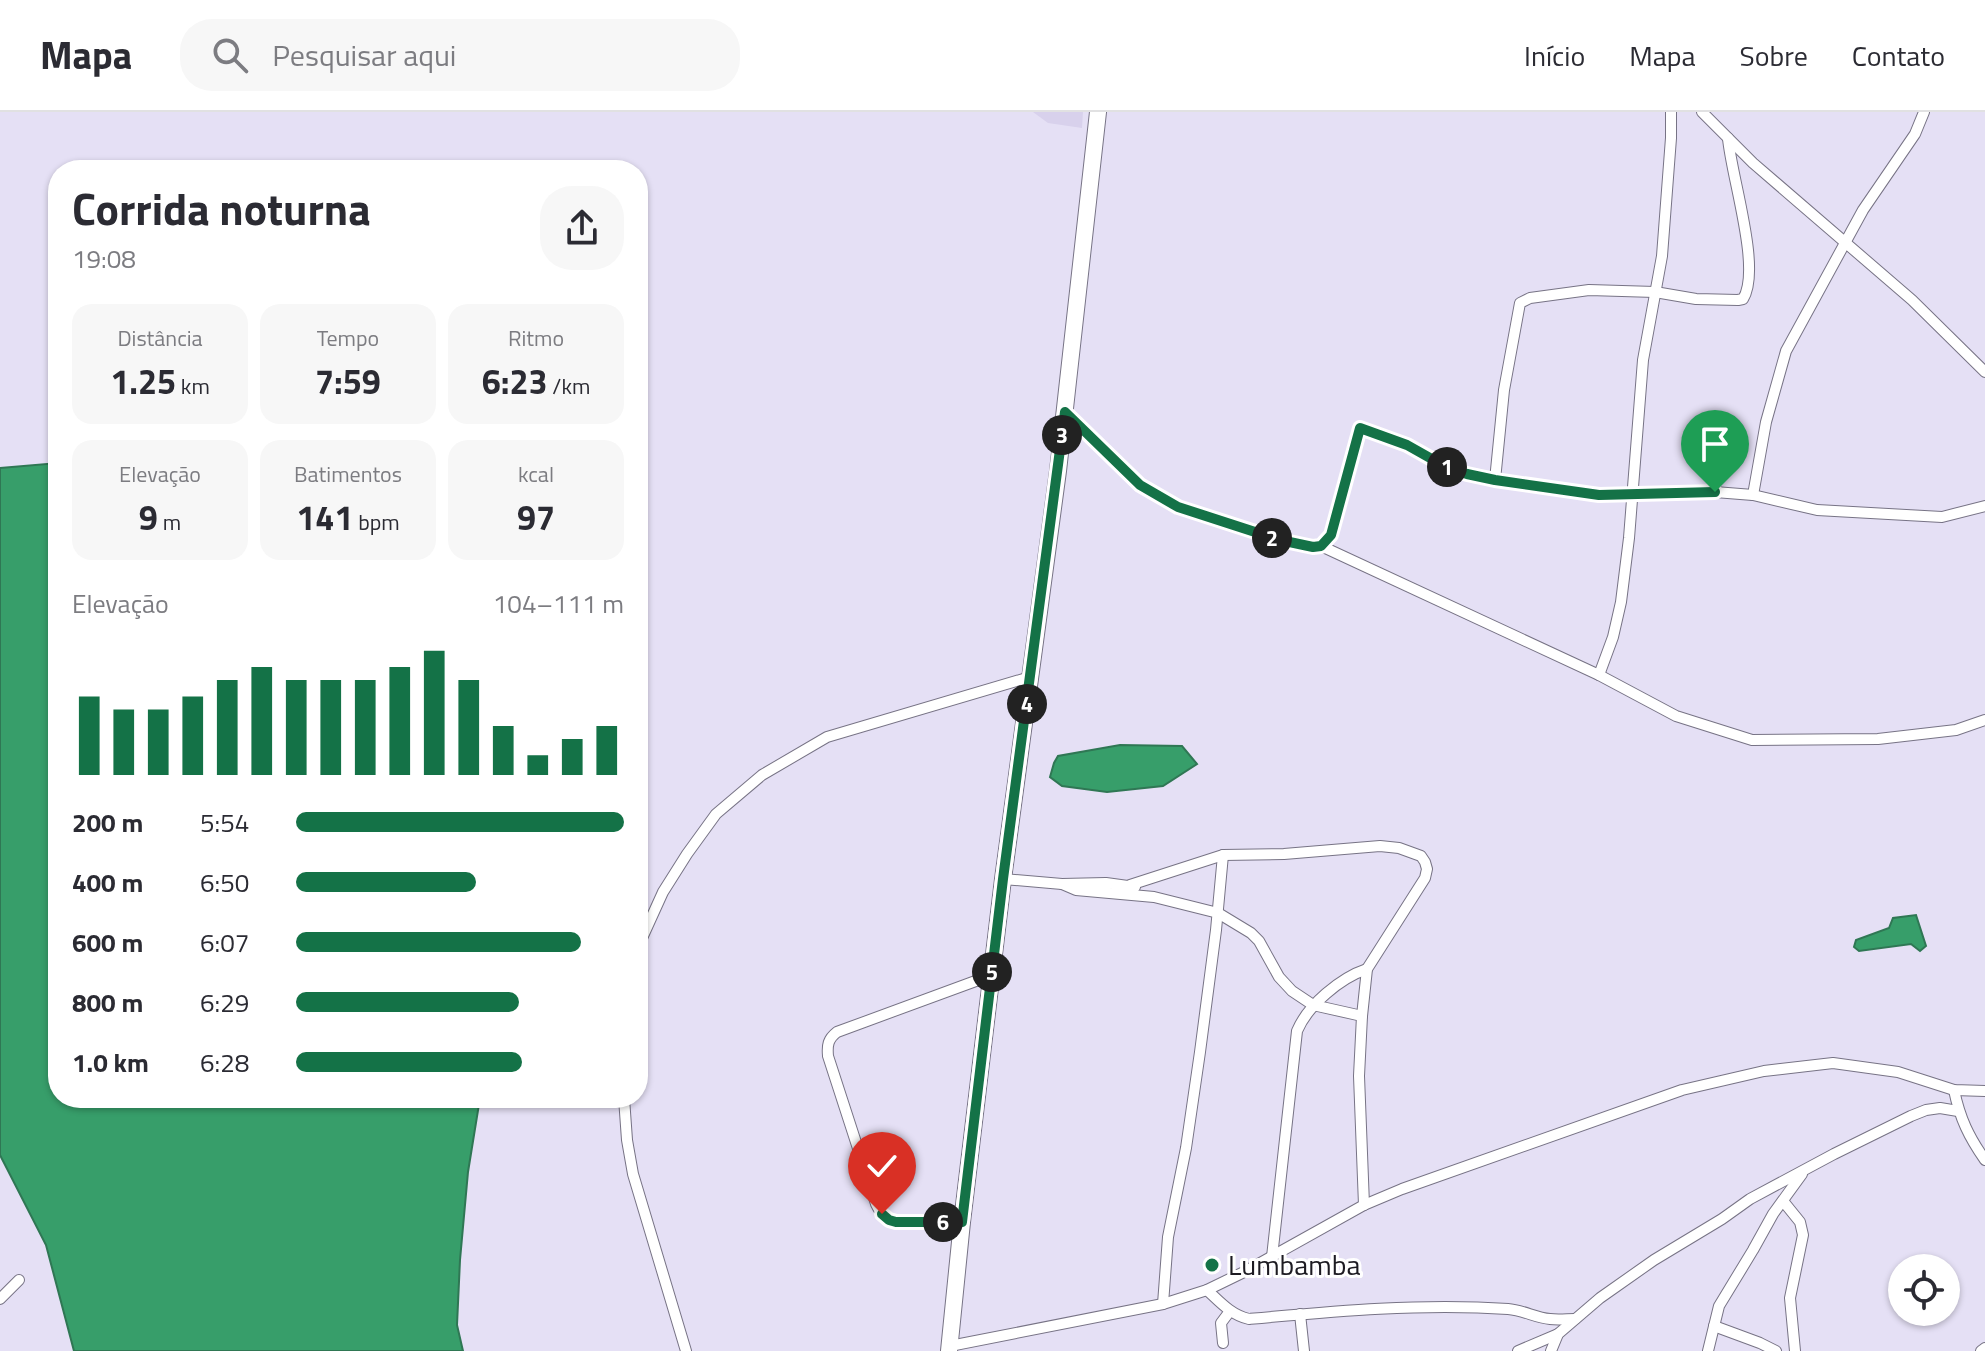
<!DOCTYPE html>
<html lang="pt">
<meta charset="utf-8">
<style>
body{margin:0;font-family:"Titillium Web",sans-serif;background:#f7f7f7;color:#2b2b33;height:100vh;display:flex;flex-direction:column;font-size:30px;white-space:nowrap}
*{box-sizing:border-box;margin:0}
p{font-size:26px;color:#7c7c81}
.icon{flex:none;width:44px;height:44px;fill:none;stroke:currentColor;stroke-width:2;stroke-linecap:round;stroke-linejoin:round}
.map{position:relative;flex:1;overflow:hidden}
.details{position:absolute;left:48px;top:48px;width:600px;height:948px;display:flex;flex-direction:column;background:#fff;border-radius:32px;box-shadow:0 2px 6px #0004}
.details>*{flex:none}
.tools{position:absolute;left:1888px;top:1142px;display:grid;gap:16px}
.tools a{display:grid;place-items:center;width:72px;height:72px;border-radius:50%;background:#fff;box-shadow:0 2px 6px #0004;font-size:40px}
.pin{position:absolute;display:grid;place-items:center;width:68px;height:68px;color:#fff;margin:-82px -34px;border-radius:50% 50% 50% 0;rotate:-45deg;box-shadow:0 0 8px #0007}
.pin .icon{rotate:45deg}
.km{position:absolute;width:40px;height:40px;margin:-20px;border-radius:50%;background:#222;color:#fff;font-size:22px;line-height:40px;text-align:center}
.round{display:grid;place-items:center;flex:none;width:84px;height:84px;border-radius:32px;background:#f7f7f7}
.overview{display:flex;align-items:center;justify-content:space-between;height:136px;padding:0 24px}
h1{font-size:44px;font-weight:700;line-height:60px}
.figures{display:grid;grid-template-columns:repeat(3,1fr);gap:12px;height:136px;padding:8px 24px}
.figures div{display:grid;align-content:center;border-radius:20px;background:#f7f7f7;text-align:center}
.figures b{font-size:34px;font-weight:700}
.figures small{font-size:22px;font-weight:400}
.figures p{font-size:22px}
.chart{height:224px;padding:16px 24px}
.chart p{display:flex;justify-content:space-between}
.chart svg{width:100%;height:144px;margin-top:8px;stroke:#147247;stroke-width:6}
ul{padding:0 24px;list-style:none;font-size:26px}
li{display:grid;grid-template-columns:128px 96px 1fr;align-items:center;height:60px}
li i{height:20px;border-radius:10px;background:#147247}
header{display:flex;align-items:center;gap:48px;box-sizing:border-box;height:112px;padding:0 40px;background:#fff;border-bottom:2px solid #e1e1e2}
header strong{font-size:38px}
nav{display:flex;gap:44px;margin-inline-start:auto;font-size:28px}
.search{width:560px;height:72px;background:#f7f7f7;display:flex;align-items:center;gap:20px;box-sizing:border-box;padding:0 28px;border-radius:32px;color:#7c7c81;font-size:30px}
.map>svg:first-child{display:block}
.built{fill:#d8d1ec}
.water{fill:#379e6a;stroke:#2f7754;stroke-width:2}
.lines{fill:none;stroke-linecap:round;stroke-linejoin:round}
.minor-casing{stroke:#777385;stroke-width:12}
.primary-casing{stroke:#777385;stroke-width:18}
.minor{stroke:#fff;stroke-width:10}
.primary{stroke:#fff;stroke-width:16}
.route-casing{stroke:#fff;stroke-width:16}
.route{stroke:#147247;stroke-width:10}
.poi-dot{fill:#147247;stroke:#fff;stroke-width:3}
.labels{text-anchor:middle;stroke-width:6;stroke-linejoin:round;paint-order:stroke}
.poi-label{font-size:28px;fill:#1d1b22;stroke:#fff;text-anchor:start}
</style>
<header>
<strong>Mapa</strong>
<div class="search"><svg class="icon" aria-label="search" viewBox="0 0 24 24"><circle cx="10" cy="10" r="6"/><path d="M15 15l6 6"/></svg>Pesquisar aqui</div>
<nav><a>Início</a><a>Mapa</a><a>Sobre</a><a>Contato</a></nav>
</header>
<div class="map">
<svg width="1985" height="1239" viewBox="0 0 1985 1239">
<rect width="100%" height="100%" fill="#e5e0f5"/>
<path class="built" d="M1033 0H1083L1082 16 1048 11Z"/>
<g class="water">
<path d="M58 351V986H480L468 1060 460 1148 457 1213 463 1239H74L46 1133 0 1043V356Z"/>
<path d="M1120 633 1182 634 1197 652 1163 674 1107 680 1062 674 1050 665 1054 651 1058 644Z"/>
<path d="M1916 803 1926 834 1920 839 1911 832 1859 839 1854 835 1856 828 1889 816 1893 806Z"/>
</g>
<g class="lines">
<g class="minor-casing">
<g id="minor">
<path d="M1702 0 1753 51 1912 188 1985 260"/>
<path d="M1065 300 1140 373 1178 395 1280 428 1313 435 1321 434 1599 563 1676 604 1752 628 1878 627 1956 618 1985 608"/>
<path d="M1495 368 1504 278 1520 191 1530 186 1589 178 1655 180 1696 187 1738 188 1743 187C1762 157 1731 64 1728 26"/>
<path d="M1753 383 1766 310 1786 239 1863 98 1915 22 1924 0"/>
<path d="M1321 434 1331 423 1360 316 1407 333 1446 355 1467 362 1495 368 1599 383 1715 380 1753 383 1817 398 1942 405 1985 394"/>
<path d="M1599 563 1613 525 1621 490 1629 426 1643 248 1662 144 1671 26V0"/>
<path d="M1003 767 1062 772 1106 771 1135 775"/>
<path d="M1062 772 1076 778 1154 785 1218 801 1251 821 1259 829 1279 865 1292 879 1313 893 1362 904"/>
<path d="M1130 773 1223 743 1284 742 1380 734 1399 736 1421 744 1425 750 1427 757 1425 766 1367 857 1362 904 1359 964 1364 1093"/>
<path d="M638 835 663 780 687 742 716 702 762 663 827 625 1030 565"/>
<path d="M1954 978C1960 1007 1969 1025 1985 1048"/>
<path d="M624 986 627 1028 633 1062 686 1239"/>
<path d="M1783 1089 1800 1110 1803 1123 1790 1186 1795 1239"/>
<path d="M962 1110H896C885 1107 881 1102 876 1092L828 944C827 933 828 927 837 920L992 863"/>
<path d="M1272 1145 1297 919C1308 893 1340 866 1367 857"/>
<path d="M1207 1178C1220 1190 1231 1203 1249 1207 1336 1199 1422 1191 1508 1197 1523 1198 1536 1206 1550 1207 1558 1208 1567 1207 1575 1207"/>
<path d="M0 1187 19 1168"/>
<path d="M1163 1192 1168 1125 1186 1036 1200 940 1216 818 1223 743"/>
<path d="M1300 1202 1304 1239"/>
<path d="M1714 1214 1760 1231 1776 1239"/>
<path d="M1223 1231 1221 1211 1230 1199"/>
<path d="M950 1234 1163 1192 1207 1178 1244 1160 1364 1093 1402 1077 1682 978 1764 959 1833 951 1898 960 1954 978 1985 979"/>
<path d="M1518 1239 1558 1222"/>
<path d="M1551 1239 1558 1222 1600 1186 1654 1148 1722 1107 1750 1087 1834 1042 1911 1004 1926 998 1940 996 1958 999"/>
<path d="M1708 1239 1719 1194 1753 1138 1773 1102 1802 1062"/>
<path d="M1981 1239 1985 1236"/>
</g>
</g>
<g class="primary-casing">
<path id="primary" d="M949 1239 962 1110 1003 767 1058 359 1098 0"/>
</g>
<use href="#minor" class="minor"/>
<use href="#primary" class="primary"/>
</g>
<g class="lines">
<g class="route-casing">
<path id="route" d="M882 1102 889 1108 896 1110H962L1003 767 1065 300 1140 373 1178 395 1280 428 1313 435 1321 434 1331 423 1360 316 1407 333 1446 355 1467 362 1495 368 1599 383 1715 380"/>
</g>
<use href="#route" class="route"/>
</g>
<circle class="poi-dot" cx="1212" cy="1153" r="8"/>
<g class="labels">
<g class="poi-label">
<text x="1228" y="1163">Lumbamba</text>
</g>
</g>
</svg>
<div class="tools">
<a><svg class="icon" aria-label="locate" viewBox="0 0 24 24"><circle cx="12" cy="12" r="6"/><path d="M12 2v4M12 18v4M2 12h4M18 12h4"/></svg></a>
</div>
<div class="pin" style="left:1715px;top:380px;background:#1e9e55"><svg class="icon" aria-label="arrive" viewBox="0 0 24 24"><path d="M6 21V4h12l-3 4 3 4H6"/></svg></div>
<div class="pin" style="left:882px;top:1102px;background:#d93025"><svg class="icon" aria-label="check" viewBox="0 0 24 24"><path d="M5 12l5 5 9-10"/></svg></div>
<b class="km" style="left:1447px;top:355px">1</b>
<b class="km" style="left:1272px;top:426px">2</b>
<b class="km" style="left:1062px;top:323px">3</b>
<b class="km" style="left:1027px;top:592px">4</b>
<b class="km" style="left:992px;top:860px">5</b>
<b class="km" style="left:943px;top:1110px">6</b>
<section class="details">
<div class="overview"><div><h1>Corrida noturna</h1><p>19:08</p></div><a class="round"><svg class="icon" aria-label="share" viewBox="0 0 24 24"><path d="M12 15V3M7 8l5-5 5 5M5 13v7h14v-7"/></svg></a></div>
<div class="figures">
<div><p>Distância</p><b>1.25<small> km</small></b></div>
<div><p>Tempo</p><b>7:59</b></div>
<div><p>Ritmo</p><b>6:23<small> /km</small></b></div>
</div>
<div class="figures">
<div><p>Elevação</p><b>9<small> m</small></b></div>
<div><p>Batimentos</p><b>141<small> bpm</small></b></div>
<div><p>kcal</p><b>97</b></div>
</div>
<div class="chart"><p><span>Elevação</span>104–111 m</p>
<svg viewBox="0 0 160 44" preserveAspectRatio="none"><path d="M5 44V20M15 44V24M25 44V24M35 44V20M45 44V15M55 44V11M65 44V15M75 44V15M85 44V15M95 44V11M105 44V6M115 44V15M125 44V29M135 44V38M145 44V33M155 44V29"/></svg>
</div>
<ul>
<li><b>200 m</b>5:54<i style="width:100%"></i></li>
<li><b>400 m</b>6:50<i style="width:55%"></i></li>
<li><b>600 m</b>6:07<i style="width:87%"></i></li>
<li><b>800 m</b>6:29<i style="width:68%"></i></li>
<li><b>1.0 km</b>6:28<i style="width:69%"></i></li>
</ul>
</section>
</div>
